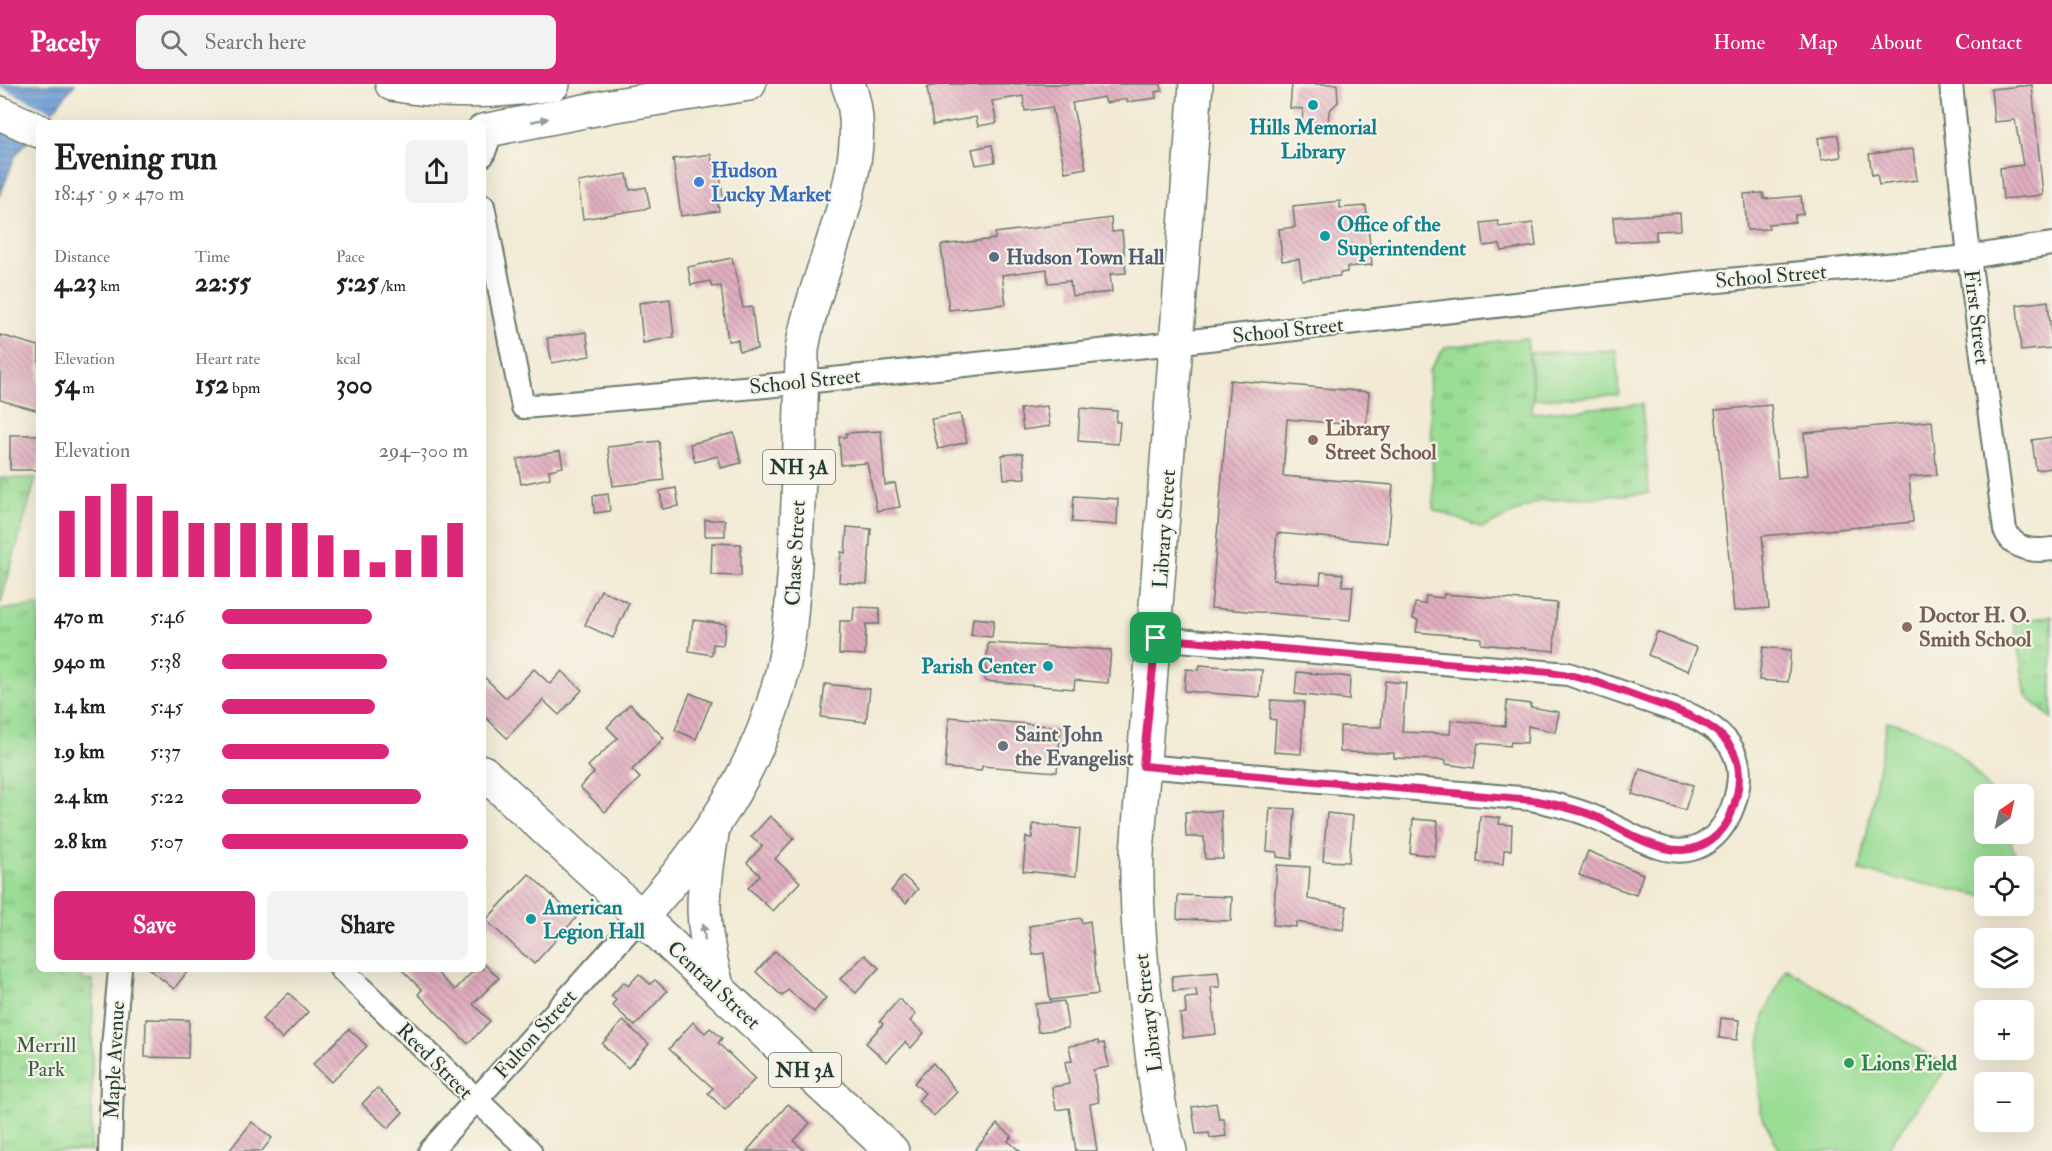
<!DOCTYPE html>
<meta charset="utf-8">
<style>
body{margin:0;font-family:"IM FELL Double Pica",serif;background:#f2f2f2;color:#202124;height:100vh;display:flex;flex-direction:column;font-size:22px;white-space:nowrap}
*{box-sizing:border-box;margin:0}
p{font-size:20px;color:#757577}
.icon{flex:none;width:33px;height:33px;fill:none;stroke:currentColor;stroke-width:2;stroke-linecap:round;stroke-linejoin:round}
.map{position:relative;flex:1;overflow:hidden}
.drawer{position:absolute;left:36px;top:36px;width:450px;height:852px;display:flex;flex-direction:column;background:#fff;border-radius:9px;box-shadow:0 6px 24px #0002}
.drawer>*{flex:none}
.needle{width:39px;rotate:34deg}
.controls{position:absolute;left:1974px;top:700px;display:grid;gap:12px}
.controls a{display:grid;place-items:center;width:60px;height:60px;border-radius:9px;background:#fff;box-shadow:0 6px 24px #0002;font-size:30px}
.pin{position:absolute;display:grid;place-items:center;width:51px;height:51px;color:#fff;margin:-26px;border-radius:12px;box-shadow:0 3px 9px #0006}
.round{display:grid;place-items:center;flex:none;width:63px;height:63px;border-radius:9px;background:#f2f2f2}
.summary{display:flex;align-items:center;justify-content:space-between;height:102px;padding:0 18px}
h1{font-size:33px;font-weight:700;line-height:45px}
.figures{display:grid;grid-template-columns:repeat(3,1fr);gap:9px;height:102px;padding:6px 18px}
.figures div{display:grid;align-content:center}
.figures b{font-size:26px;font-weight:700}
.figures small{font-size:16px;font-weight:400}
.figures p{font-size:16px}
.chart{height:168px;padding:12px 18px}
.chart p{display:flex;justify-content:space-between}
.chart svg{width:100%;height:108px;margin-top:6px;stroke:#db2777;stroke-width:6}
.primary-button{display:flex;gap:12px;margin-top:auto;padding:12px 18px}
.primary-button a{flex:1;height:69px;border-radius:9px;background:#db2777;color:#fff;font-size:24px;font-weight:700;line-height:69px;text-align:center}
.primary-button a+a{background:#f2f2f2;color:#202124}
ul{padding:0 18px;list-style:none;font-size:20px}
li{display:grid;grid-template-columns:96px 72px 1fr;align-items:center;height:45px}
li i{height:15px;border-radius:8px;background:#db2777}
header{display:flex;align-items:center;gap:36px;box-sizing:border-box;height:84px;padding:0 30px;background:#db2777;color:#fff}
header strong{font-size:28px}
nav{display:flex;gap:33px;margin-inline-start:auto;font-size:21px}
.search{width:420px;height:54px;background:#f2f2f2;display:flex;align-items:center;gap:15px;box-sizing:border-box;padding:0 21px;border-radius:9px;color:#757577;font-size:22px}
.map>svg:first-child{display:block}
.green{fill:#9add94;stroke:#5c8d64;stroke-width:1.5}
.park{fill:url(#park-tufts);stroke:#5c8d64;stroke-width:1.5}
.water{fill:url(#water-rules);stroke:#466c85;stroke-width:1.5}
.pier{fill:#f2ead4}
.building{fill:url(#building-back-hatch)}
.lines{fill:none;stroke-linecap:round;stroke-linejoin:round}
.street-casing{stroke:#697a6c;stroke-width:26}
.secondary-casing{stroke:#697a6c;stroke-width:36}
.primary-casing{stroke:#697a6c;stroke-width:36}
.street{stroke:#fff;stroke-width:22}
.secondary{stroke:#fff;stroke-width:33}
.primary{stroke:#fff;stroke-width:33}
.oneway{fill:#8f9e9a}
.route-casing{stroke:#fff;stroke-width:12}
.route{stroke:#db2777;stroke-width:8}
.culture-dot{fill:#0f9aa8;stroke:#f7f3e8;stroke-width:2}
.shop-dot{fill:#3f7fe0;stroke:#f7f3e8;stroke-width:2}
.service-dot{fill:#5c6f8a;stroke:#f7f3e8;stroke-width:2}
.education-dot{fill:#8d6e63;stroke:#f7f3e8;stroke-width:2}
.worship-dot{fill:#6b7280;stroke:#f7f3e8;stroke-width:2}
.leisure-dot{fill:#2e9e5b;stroke:#f7f3e8;stroke-width:2}
.labels{text-anchor:middle;stroke-width:4.5;stroke-linejoin:round;paint-order:stroke}
.shield{fill:#f7f3e8;stroke:#60746a;stroke-width:1.5}
.shield-label{font-size:20px;font-weight:bold;fill:#1f3d34}
.culture-label{font-size:21px;font-weight:bold;fill:#0d838f;stroke:#f7f3e8;text-anchor:start}
.shop-label{font-size:21px;font-weight:bold;fill:#366cbe;stroke:#f7f3e8;text-anchor:start}
.service-label{font-size:21px;font-weight:bold;fill:#4e5e75;stroke:#f7f3e8;text-anchor:start}
.street-label{font-size:21px;fill:#1f3d34;stroke:#f7f3e8}
.education-label{font-size:21px;font-weight:bold;fill:#785e54;stroke:#f7f3e8;text-anchor:start}
.worship-label{font-size:21px;font-weight:bold;fill:#5b616d;stroke:#f7f3e8;text-anchor:start}
.park-label{font-size:21px;fill:#385d47;stroke:#f7f3e8}
.leisure-label{font-size:21px;font-weight:bold;fill:#27864d;stroke:#f7f3e8;text-anchor:start}
</style>
<header>
<strong>Pacely</strong>
<div class="search"><svg class="icon" aria-label="search" viewBox="0 0 24 24"><circle cx="10" cy="10" r="6"/><path d="M15 15l6 6"/></svg>Search here</div>
<nav><a>Home</a><a>Map</a><a>About</a><a>Contact</a></nav>
</header>
<div class="map">
<svg width="2052" height="1067" viewBox="0 0 2052 1067">
<defs>
<pattern id="park-tufts" width="24" height="20" patternUnits="userSpaceOnUse" patternTransform="scale(1.5)"><rect width="24" height="20" fill="#9add94"/><path d="M3 7l-1-3M5 7V3M7 7l1-3M15 17l-1-3M17 17v-4M19 17l1-3" fill="none" stroke="#7db47a"/></pattern>
<pattern id="water-rules" width="6" height="5" patternUnits="userSpaceOnUse" patternTransform="scale(1.5)"><rect width="6" height="5" fill="#6c9cd6"/><path d="M0 2.5h6" fill="none" stroke="#5880ae"/></pattern>
<pattern id="building-back-hatch" width="6" height="6" patternUnits="userSpaceOnUse" patternTransform="scale(1.5)"><rect width="6" height="6" fill="#e1aec0"/><path d="M-1 5l2 2M0 0l6 6M5-1l2 2" fill="none" stroke="#b68f9d"/></pattern>
</defs>
<rect width="100%" height="100%" fill="#f7f3e8"/>
<filter id="ink" filterUnits="userSpaceOnUse"><feTurbulence type="fractalNoise" baseFrequency=".0167" numOctaves="2"/><feDisplacementMap in="SourceGraphic" scale="12" xChannelSelector="R" yChannelSelector="G"/><feConvolveMatrix kernelMatrix="1 2 1 2 8 2 1 2 1" color-interpolation-filters="sRGB"/></filter>
<filter id="wash" filterUnits="userSpaceOnUse"><feTurbulence type="fractalNoise" baseFrequency=".008" numOctaves="4" result="noise"/><feDisplacementMap in="SourceGraphic" scale="24" xChannelSelector="R" yChannelSelector="G"/><feGaussianBlur stdDeviation="1.35" result="paint"/><feColorMatrix in="noise" values="0 0 0 0 0 0 0 0 0 0 0 0 0 0 0 0 0 1.4 0 .05"/><feComposite in="paint" operator="in"/></filter>
<g filter="url(#wash)">
<rect width="100%" height="100%" fill="#f2ead4"/>
<g class="green">
<path d="M1616 266 1619 311 1534 315 1530 269Z"/>
<path d="M1887 637C1936 649 1964 667 1991 710L1984 711V750H2009L2018 783H1984V812L1860 787Z"/>
<path d="M1786 884 1948 983 1885 1067H1780L1760 1028 1758 974 1764 932Z"/>
</g>
<g class="park">
<path d="M1527 254 1533 310 1532 329 1642 320 1649 409 1539 417 1483 444 1434 426 1429 287 1445 263Z"/>
<path d="M0 394H36L0 521Z"/>
<path d="M39 521V885H82L81 896 93 897 91 1067H0V526Z"/>
<path d="M2052 532V635L2026 612 2014 538Z"/>
</g>
<path class="water" d="M0 0H75L15 72 0 112Z"/>
<path class="pier" d="M0 3 55 29 46 39 0 41Z"/>
<g id="blocks">
<g class="building">
<path d="M943 0H1161L1162 7 1155 8 1156 14 1127 18V15L1106 19 1104 13 1072 19 1086 84 1065 88 1052 23 1025 27 1023 12 992 17 997 39 978 42 976 33 933 41 927 3Z"/>
<path d="M1292 0H1337L1338 18 1329 27 1328 42 1302 40 1303 25 1290 24Z"/>
<path d="M2032 1 2043 111 2003 115 2000 84 2023 81 2015 36 1994 38 1991 5Z"/>
<path d="M1838 51 1841 73 1821 76 1818 54Z"/>
<path d="M992 61 995 78 976 81 972 65Z"/>
<path d="M1913 65 1917 96 1879 101 1877 90 1872 91 1869 70Z"/>
<path d="M711 70 712 80 719 83 723 113 718 120 719 127 681 132 673 75Z"/>
<path d="M627 90 630 106 646 103 650 124 583 135 578 98Z"/>
<path d="M1763 109 1764 115 1801 112 1803 130 1795 131V138L1768 140 1769 145 1747 146 1744 110Z"/>
<path d="M1340 117V124L1366 122 1372 181 1347 183V188L1340 189V192L1302 196 1299 175 1282 177 1279 145 1295 143 1293 122Z"/>
<path d="M1680 129 1681 146 1656 147V156L1615 158 1613 133Z"/>
<path d="M1111 134 1112 148 1122 147 1126 189 1110 190 1112 208 1072 212 1070 197 1048 199 1047 185 1002 191 1006 220 949 226 941 161 995 155V149Z"/>
<path d="M1498 137 1499 143 1533 139 1536 162 1502 167 1500 160 1484 162 1481 139Z"/>
<path d="M732 174 743 224 752 223 757 265 739 267 738 256 728 257 721 202 712 203 710 197 691 201 688 183Z"/>
<path d="M670 215 674 253 643 259 639 219Z"/>
<path d="M2048 217 2052 264 2021 267 2017 221Z"/>
<path d="M586 248 590 272 552 279 547 254Z"/>
<path d="M0 251 39 262V327L0 316Z"/>
<path d="M1230 296 1369 308 1366 342 1287 335 1283 392 1393 401 1388 459 1277 449 1273 496 1320 500 1321 488 1343 490 1342 502H1353L1350 536 1211 524Z"/>
<path d="M1771 321 1778 394 1808 391 1804 349 1932 337 1937 391 1909 393 1913 438 1762 452 1769 524 1734 527 1715 326Z"/>
<path d="M1047 322 1050 342 1023 346 1020 325Z"/>
<path d="M1080 324 1117 327 1116 338H1120L1118 360 1078 357Z"/>
<path d="M960 330 967 358 938 365 931 335Z"/>
<path d="M881 347 885 401 895 399 900 423 877 427 867 379 841 381 839 353H846V349Z"/>
<path d="M734 349 741 379 721 384 718 372 695 378 690 360Z"/>
<rect x="10" y="351" width="29" height="35"/>
<path d="M2052 353V384L2036 386 2032 356Z"/>
<path d="M659 357 664 396 613 402 608 363Z"/>
<path d="M560 367 563 383 549 386 550 394 521 400 517 375Z"/>
<path d="M1023 369 1025 394 1004 395 1002 371Z"/>
<path d="M676 404 679 422 662 425 660 407Z"/>
<path d="M608 410 610 427 594 429 593 412Z"/>
<path d="M1074 412 1118 415 1117 441 1072 438Z"/>
<rect x="705" y="436" width="20" height="16"/>
<path d="M847 443 871 445 867 500 839 498 841 468 845 469Z"/>
<path d="M712 459 741 460V492L711 491Z"/>
<path d="M601 506 629 519 613 554 585 541Z"/>
<path d="M1444 510 1557 519 1554 567 1481 560V554L1416 548 1418 536 1413 535 1415 519 1425 520 1426 512 1443 514Z"/>
<path d="M854 523 880 524 879 540H866L865 571 839 570 840 537H853Z"/>
<path d="M973 534 994 536 992 553 971 551Z"/>
<path d="M693 536 726 540 723 561 713 560 712 571 689 567Z"/>
<path d="M1657 548 1697 564 1688 587 1648 571Z"/>
<path d="M988 559 1111 566 1108 599 1075 596 1074 605 985 597Z"/>
<path d="M1763 563 1791 566 1788 598 1759 596Z"/>
<path d="M1200 581 1262 586 1260 613 1184 607 1186 585 1199 586Z"/>
<path d="M534 585 550 600 562 587 582 606 559 631 543 616 507 654 483 631V592L506 614Z"/>
<path d="M1297 588 1350 593 1349 616 1295 610Z"/>
<path d="M1385 597 1406 599 1402 648 1450 650 1451 636 1505 642 1507 617 1531 620 1530 623 1559 628 1555 648 1528 642 1527 659 1511 658 1510 662 1478 659 1474 684 1445 680 1446 676 1394 674V669L1340 668V642L1381 643Z"/>
<path d="M825 600 870 605 866 638 821 633Z"/>
<path d="M690 609 711 618 696 655 675 646Z"/>
<path d="M1271 616 1304 618 1301 670 1274 668 1276 636 1270 635Z"/>
<path d="M630 620 664 654 632 686 640 694 605 728 580 703 594 689 588 682 618 654 607 643Z"/>
<path d="M949 633 1061 643 1057 688 982 682 981 687 945 684Z"/>
<path d="M1640 685 1693 701 1685 726 1632 710Z"/>
<path d="M1270 724 1295 725 1292 775 1277 773V768L1267 767Z"/>
<path d="M1221 727 1223 775H1205L1204 753H1186L1185 728Z"/>
<path d="M1327 729 1353 732 1349 778 1323 777Z"/>
<path d="M770 732 794 754 775 775 800 798 773 827 748 804 760 791 747 779 762 762 751 753Z"/>
<path d="M1480 732 1500 734 1499 740 1512 741 1511 766H1504L1503 780 1477 778Z"/>
<path d="M1413 735 1438 737 1435 772 1410 769Z"/>
<path d="M1033 740 1080 745 1076 792 1023 787 1026 753 1032 754Z"/>
<path d="M1588 767 1643 790 1636 811 1579 791Z"/>
<path d="M1277 781 1310 783 1308 815 1347 822 1343 846 1296 838V843L1273 841Z"/>
<path d="M529 790 576 834 534 880 486 836Z"/>
<path d="M903 792 918 805 906 819 891 807Z"/>
<path d="M1178 811 1232 813 1231 837 1177 835Z"/>
<path d="M1081 834 1082 839 1090 837 1098 910 1050 916 1044 869 1033 871 1029 842Z"/>
<path d="M775 867 826 914 814 928 788 906 782 912 756 888Z"/>
<path d="M865 871 879 884 856 909 840 895Z"/>
<path d="M483 879 499 894 473 920 490 937 468 960 418 910 422 906 401 885H433L455 906 475 885H483Z"/>
<path d="M149 885H189L174 905Z"/>
<path d="M1218 888 1220 903H1211L1216 950 1183 954 1180 930 1186 929 1185 914 1197 913 1196 905 1173 907 1172 892Z"/>
<path d="M639 890 650 900 655 896 667 907 635 942 612 921 616 916 611 912 624 898 628 902Z"/>
<path d="M289 909 308 928 282 955 262 935Z"/>
<path d="M899 915 916 930 910 937 924 949 911 964 905 958 887 978 866 959 883 940 880 937Z"/>
<path d="M1064 917 1068 944 1038 948 1035 920Z"/>
<path d="M1721 934 1739 936 1737 956 1719 954Z"/>
<path d="M146 935 189 936 188 974 145 973Z"/>
<path d="M623 937 649 960 628 984 602 960Z"/>
<path d="M693 938 705 949 710 944 722 954 718 959 755 995 725 1026 708 1009 713 1004 669 965Z"/>
<path d="M349 945 367 962 331 998 313 980Z"/>
<path d="M1098 957 1099 960 1104 959 1109 983 1093 986 1099 1018 1090 1020 1097 1067H1076L1069 1024 1056 1026 1052 1003 1069 1000 1065 978 1072 977 1069 962Z"/>
<path d="M933 979 957 1008 934 1032 918 1017 925 1009 914 999Z"/>
<path d="M377 1004 403 1028 388 1044 362 1020Z"/>
<path d="M1216 1019 1219 1035H1224L1226 1052 1210 1054 1209 1049 1196 1050 1192 1023Z"/>
<path d="M788 1020 810 1039 794 1057 805 1067H747Z"/>
<path d="M252 1038 272 1054 262 1067H229Z"/>
<path d="M997 1040 1012 1052 1008 1057 1020 1067H974Z"/>
</g>
</g>
</g>
<g filter="url(#ink)">
<use href="#blocks" fill-opacity="0" stroke="#697a6c" stroke-width="1.5"/>
<g class="lines">
<g class="street-casing">
<g id="street">
<path d="M1951 0 1969 173 2005 446C2014 466 2032 468 2052 465"/>
<path d="M483 71 492 46"/>
<path d="M483 122 523 323 766 302 1156 261 1697 199 1969 173 2052 160"/>
<path d="M1143 682 1532 715C1553 720 1574 724 1594 733 1617 742 1641 759 1665 765 1711 776 1737 732 1739 692 1739 661 1717 644 1692 632L1568 590 1156 554"/>
<path d="M341 885 530 1067"/>
<path d="M110 1067 113 963 120 885"/>
<path d="M430 1067 641 833"/>
</g>
</g>
<g class="secondary-casing">
<g id="secondary">
<path d="M483 688 641 833"/>
<path d="M1170 1067C1158 1027 1154 985 1149 944 1141 886 1136 828 1137 769L1196 0"/>
</g>
</g>
<g class="primary-casing">
<g id="primary">
<path d="M392 0C445 10 500 8 553 0"/>
<path d="M848 0C880 75 813 188 802 266 801 337 799 409 795 480 792 519 790 559 780 597 756 688 703 765 641 833L892 1067"/>
<path d="M0 29 39 47"/>
<path d="M483 47 610 22 749 0"/>
<path d="M712 750C701 815 700 840 718 905"/>
</g>
</g>
<use href="#street" class="street"/>
<use href="#secondary" class="secondary"/>
<use href="#primary" class="primary"/>
</g>
<defs><path id="oneway-solid" d="M-6-.8H1V-3.2L6.5 0L1 3.2V.8H-6Z" transform="scale(1.5)"/></defs>
<g class="oneway">
<use href="#oneway-solid" transform="translate(540 36) rotate(-11)"/>
<use href="#oneway-solid" transform="translate(704 848) rotate(-96)"/>
</g>
</g>
<g class="lines" filter="url(#ink)">
<g class="route-casing">
<path id="route" d="M1156 554 1550 588C1582 592 1612 603 1642 614 1702 635 1761 652 1731 730 1724 750 1704 765 1683 766 1652 767 1621 744 1594 732 1574 724 1553 720 1532 716L1143 682Z"/>
</g>
<use href="#route" class="route"/>
</g>
<g class="culture-dot">
<circle cx="1313" cy="21" r="6"/>
<circle cx="1325" cy="152" r="6"/>
<circle cx="1048" cy="582" r="6"/>
<circle cx="531" cy="835" r="6"/>
</g>
<circle class="shop-dot" cx="699" cy="98" r="6"/>
<circle class="service-dot" cx="994" cy="173" r="6"/>
<g class="education-dot">
<circle cx="1313" cy="356" r="6"/>
<circle cx="1907" cy="543" r="6"/>
</g>
<circle class="worship-dot" cx="1003" cy="662" r="6"/>
<circle class="leisure-dot" cx="1849" cy="979" r="6"/>
<g class="labels">
<g class="shield">
<rect x="763" y="366" width="72" height="34" rx="4.5"/>
<rect x="769" y="969" width="72" height="34" rx="4.5"/>
</g>
<g class="shield-label">
<text x="799" y="390">NH 3A</text>
<text x="805" y="993">NH 3A</text>
</g>
<g class="culture-label">
<text x="1313" y="50" text-anchor="middle">Hills Memorial<tspan x="1313" dy="24">Library</tspan></text>
<text x="1337" y="147">Office of the<tspan x="1337" dy="24">Superintendent</tspan></text>
<text x="1036" y="589" text-anchor="end">Parish Center</text>
<text x="543" y="830">American<tspan x="543" dy="24">Legion Hall</tspan></text>
</g>
<g class="shop-label">
<text x="711" y="93">Hudson<tspan x="711" dy="24">Lucky Market</tspan></text>
</g>
<g class="service-label">
<text x="1006" y="180">Hudson Town Hall</text>
</g>
<g class="street-label">
<text transform="translate(1771 192) rotate(-5)" y="7">School Street</text>
<text transform="translate(1977 233) rotate(83)" y="7">First Street</text>
<text transform="translate(1288 246) rotate(-6)" y="7">School Street</text>
<text transform="translate(805 297) rotate(-6)" y="7">School Street</text>
<text transform="translate(1164 445) rotate(-86)" y="7">Library Street</text>
<text transform="translate(795 469) rotate(-87)" y="7">Chase Street</text>
<text transform="translate(714 901) rotate(43)" y="7">Central Street</text>
<text transform="translate(1148 929) rotate(-97)" y="7">Library Street</text>
<text transform="translate(535 950) rotate(-48)" y="7">Fulton Street</text>
<text transform="translate(114 976) rotate(-87)" y="7">Maple Avenue</text>
<text transform="translate(435 977) rotate(45)" y="7">Reed Street</text>
</g>
<g class="education-label">
<text x="1325" y="351">Library<tspan x="1325" dy="24">Street School</tspan></text>
<text x="1919" y="538">Doctor H. O.<tspan x="1919" dy="24">Smith School</tspan></text>
</g>
<g class="worship-label">
<text x="1015" y="657">Saint John<tspan x="1015" dy="24">the Evangelist</tspan></text>
</g>
<g class="park-label">
<text x="46" y="968">Merrill<tspan x="46" dy="24">Park</tspan></text>
</g>
<g class="leisure-label">
<text x="1861" y="986">Lions Field</text>
</g>
</g>
</svg>
<div class="controls">
<a><svg class="needle" viewBox="-14 -14 28 28"><path d="M0-13l5 13h-10z" fill="#e53935"/><path d="M0 13l5-13h-10z" fill="#757577"/></svg></a>
<a><svg class="icon" aria-label="locate" viewBox="0 0 24 24"><circle cx="12" cy="12" r="6"/><path d="M12 2v4M12 18v4M2 12h4M18 12h4"/></svg></a>
<a><svg class="icon" aria-label="layers" viewBox="0 0 24 24"><path d="M12 4l9 5-9 5-9-5zM3 14l9 5 9-5"/></svg></a>
<a>+</a>
<a>−</a>
</div>
<div class="pin" style="left:1156px;top:554px;background:#1e9e55"><svg class="icon" aria-label="arrive" viewBox="0 0 24 24"><path d="M6 21V4h12l-3 4 3 4H6"/></svg></div>
<section class="drawer">
<div class="summary"><div><h1>Evening run</h1><p>18:45 · 9 × 470 m</p></div><a class="round"><svg class="icon" aria-label="share" viewBox="0 0 24 24"><path d="M12 15V3M7 8l5-5 5 5M5 13v7h14v-7"/></svg></a></div>
<div class="figures">
<div><p>Distance</p><b>4.23<small> km</small></b></div>
<div><p>Time</p><b>22:55</b></div>
<div><p>Pace</p><b>5:25<small> /km</small></b></div>
</div>
<div class="figures">
<div><p>Elevation</p><b>54<small> m</small></b></div>
<div><p>Heart rate</p><b>152<small> bpm</small></b></div>
<div><p>kcal</p><b>300</b></div>
</div>
<div class="chart"><p><span>Elevation</span>294–300 m</p>
<svg viewBox="0 0 160 44" preserveAspectRatio="none"><path d="M5 44V17M15 44V11M25 44V6M35 44V11M45 44V17M55 44V22M65 44V22M75 44V22M85 44V22M95 44V22M105 44V27M115 44V33M125 44V38M135 44V33M145 44V27M155 44V22"/></svg>
</div>
<ul>
<li><b>470 m</b>5:46<i style="width:61%"></i></li>
<li><b>940 m</b>5:38<i style="width:67%"></i></li>
<li><b>1.4 km</b>5:45<i style="width:62%"></i></li>
<li><b>1.9 km</b>5:37<i style="width:68%"></i></li>
<li><b>2.4 km</b>5:22<i style="width:81%"></i></li>
<li><b>2.8 km</b>5:07<i style="width:100%"></i></li>
</ul>
<div class="primary-button"><a>Save</a><a>Share</a></div>
</section>
</div>
